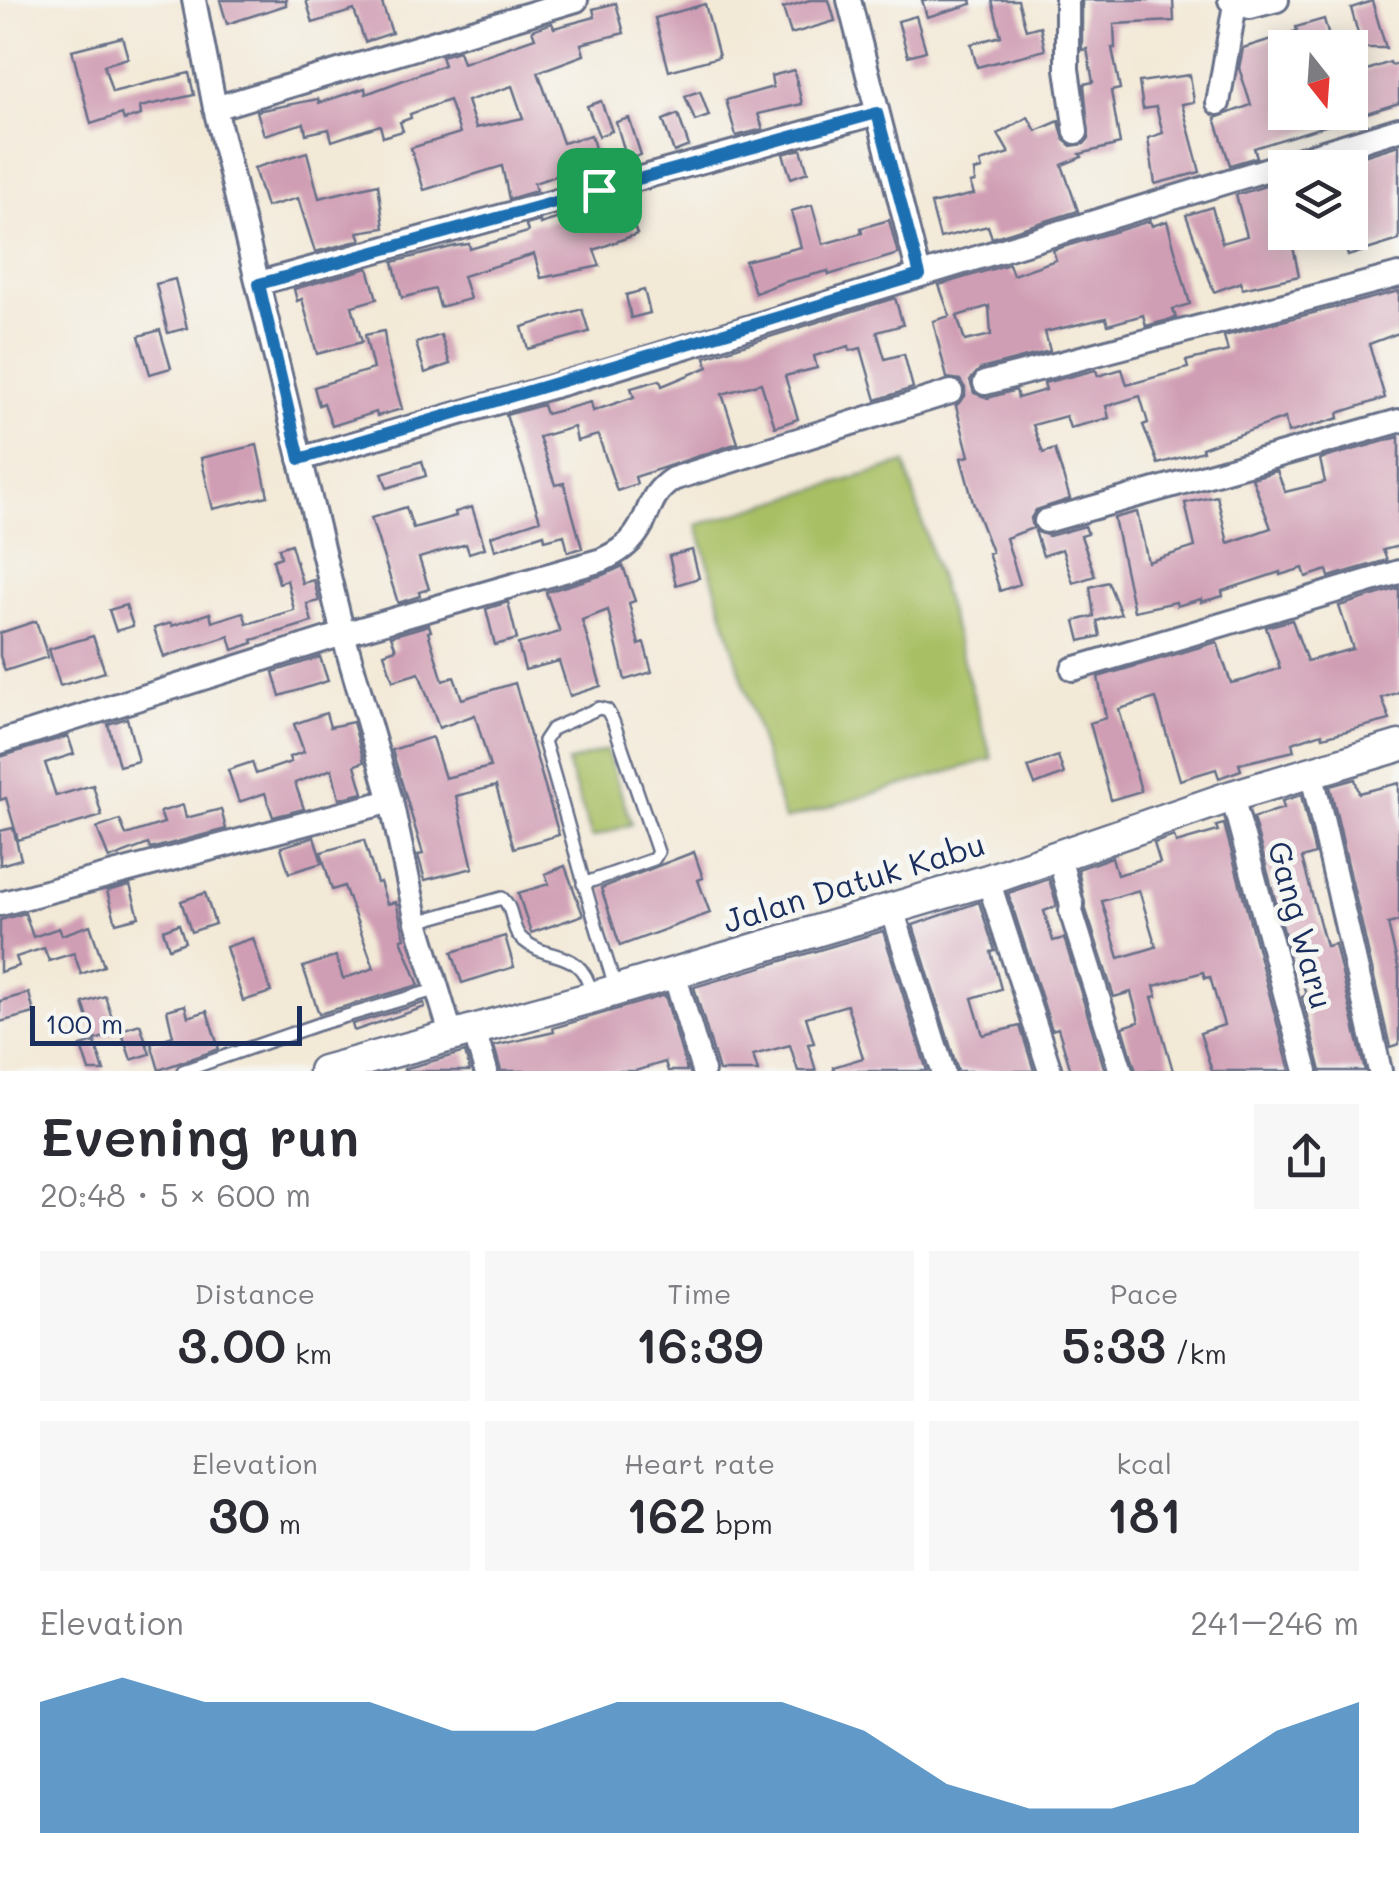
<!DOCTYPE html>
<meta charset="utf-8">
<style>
body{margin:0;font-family:Mali,sans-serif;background:#f7f7f7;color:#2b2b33;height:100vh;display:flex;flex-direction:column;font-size:38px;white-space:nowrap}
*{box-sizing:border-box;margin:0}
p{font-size:32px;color:#7c7c81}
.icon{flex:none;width:55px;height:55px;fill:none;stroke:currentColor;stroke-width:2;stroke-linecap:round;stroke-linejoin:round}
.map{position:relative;height:1071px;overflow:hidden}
.side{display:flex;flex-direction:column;background:#fff;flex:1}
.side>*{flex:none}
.needle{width:65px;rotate:163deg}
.fabs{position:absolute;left:1268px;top:30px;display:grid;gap:20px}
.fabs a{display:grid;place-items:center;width:100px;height:100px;border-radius:0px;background:#fff;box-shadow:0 5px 25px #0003;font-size:50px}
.scale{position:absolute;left:30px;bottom:25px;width:272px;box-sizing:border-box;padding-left:10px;border:5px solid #1b2f5e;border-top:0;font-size:28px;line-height:35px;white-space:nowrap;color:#1b2f5e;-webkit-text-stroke:8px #f6f6f2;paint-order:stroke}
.pin{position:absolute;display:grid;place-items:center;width:85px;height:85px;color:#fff;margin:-42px;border-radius:20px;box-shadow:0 5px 15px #0006}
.round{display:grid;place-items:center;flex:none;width:105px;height:105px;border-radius:0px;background:#f7f7f7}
.summary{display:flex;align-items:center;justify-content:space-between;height:170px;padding:0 40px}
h1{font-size:55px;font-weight:600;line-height:75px}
.stats{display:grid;grid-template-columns:repeat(3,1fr);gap:15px;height:170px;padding:10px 40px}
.stats div{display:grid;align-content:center;border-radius:0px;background:#f7f7f7;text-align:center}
.stats b{font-size:50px;font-weight:600}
.stats small{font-size:28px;font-weight:400}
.stats p{font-size:28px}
.chart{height:280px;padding:20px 40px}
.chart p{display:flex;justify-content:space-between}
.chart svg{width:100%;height:180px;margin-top:10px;fill:#1f6fb2;opacity:.7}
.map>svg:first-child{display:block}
.green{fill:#a8bf64;stroke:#627761;stroke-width:2.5}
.building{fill:#d09eb4;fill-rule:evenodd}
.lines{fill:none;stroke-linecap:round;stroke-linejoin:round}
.lane-casing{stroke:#677088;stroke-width:16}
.street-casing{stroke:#677088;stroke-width:28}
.secondary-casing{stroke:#677088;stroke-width:35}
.lane{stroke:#fff;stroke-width:11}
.street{stroke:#fff;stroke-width:22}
.secondary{stroke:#fff;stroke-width:30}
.route-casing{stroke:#fff;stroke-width:20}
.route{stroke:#1f6fb2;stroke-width:12}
.labels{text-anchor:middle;stroke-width:10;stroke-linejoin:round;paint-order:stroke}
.street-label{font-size:32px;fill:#1b2f5e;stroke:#f6f6f2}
</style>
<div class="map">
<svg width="1399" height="1071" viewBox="0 0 1399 1071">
<rect width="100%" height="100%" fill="#f6f6f2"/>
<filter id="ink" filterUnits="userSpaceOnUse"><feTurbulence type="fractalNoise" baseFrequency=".01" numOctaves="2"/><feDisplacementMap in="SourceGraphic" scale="20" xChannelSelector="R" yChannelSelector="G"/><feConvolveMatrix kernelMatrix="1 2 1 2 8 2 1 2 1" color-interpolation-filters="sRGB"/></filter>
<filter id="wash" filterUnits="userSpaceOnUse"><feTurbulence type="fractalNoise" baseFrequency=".0048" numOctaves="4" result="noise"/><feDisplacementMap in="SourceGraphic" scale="40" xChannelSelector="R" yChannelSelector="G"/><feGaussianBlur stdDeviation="2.25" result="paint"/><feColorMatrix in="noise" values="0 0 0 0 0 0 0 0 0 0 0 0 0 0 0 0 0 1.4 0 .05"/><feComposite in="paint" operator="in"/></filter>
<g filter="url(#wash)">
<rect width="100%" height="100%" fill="#f3e9d7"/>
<g class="green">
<path d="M905 463 992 759 784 820 697 525Z"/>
<path d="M606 750 632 824 592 838 567 763Z"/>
</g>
<g id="blocks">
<g class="building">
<path d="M220 0H286V5L227 24Z"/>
<path d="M306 0H381L392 33 365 42 354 10 313 23Z"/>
<path d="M810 0H829L835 21 791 34 783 8Z"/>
<path d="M922 0H971L972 4 927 17Z"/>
<path d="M992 0H1018L1026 30 1040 26 1045 50 977 67 971 44 1001 36Z"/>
<path d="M1082 0H1173L1174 21 1114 24 1115 48H1112L1120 89 1111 91 1120 144 1080 154 1082 157 1062 165 1078 211 992 238 988 226 940 238 931 204 974 194 970 183 975 182 974 171 982 169 980 162 1009 153 998 134 1028 117 1036 131 1059 121 1064 140 1071 146 1084 144 1089 138 1084 84 1093 82 1087 49 1082 50Z"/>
<path d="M1372 1 1386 48H1362L1351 8Z"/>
<path d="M616 3 624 33 581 44 584 55 538 72 563 143 591 135 599 162 534 183 536 191 509 199 502 166 424 190 411 148 460 133 449 100 410 114 411 118 400 122 403 131 383 137 380 125 332 141 329 129 306 134 304 123 264 135 257 111 318 99 319 103 365 88 366 94 444 65 441 56 459 51 463 63 535 38 532 30 552 23 554 28 595 17 593 9ZM512 86 523 118 476 128 467 101Z"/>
<path d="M705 4 719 57 669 71 655 18Z"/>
<path d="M916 16 926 51 908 56 898 21Z"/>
<path d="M1324 19 1332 48H1276L1285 77V112H1350V76L1390 62 1391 65 1399 63V103L1254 148 1257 157 1230 165 1215 118 1251 105 1239 68 1243 48 1297 31 1296 27Z"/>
<path d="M122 37 128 58 104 65 112 92 189 73 194 95 140 107 141 115 124 120 122 114 91 124 72 50Z"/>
<path d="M794 70 802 104 758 114 763 129 736 136 726 100 773 87 771 76Z"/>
<path d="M1190 75 1194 102 1182 104 1200 172 1155 184 1148 138 1163 133 1156 107 1143 109 1139 82Z"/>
<path d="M700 91 709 116 695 121 685 96Z"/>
<path d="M601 101 612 131 599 136 587 106Z"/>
<path d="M678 114 689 146 674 152 663 120Z"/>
<path d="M629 118 641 155 627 159 616 122Z"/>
<path d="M1399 145V240L1348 256 1341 232H1350V168H1324Z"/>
<path d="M801 149 808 172 791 178 783 154Z"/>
<path d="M307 152 319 198 378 184 384 228 358 232 361 240 315 252 298 198 266 207 254 168Z"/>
<path d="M1275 183 1285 216V232H1290L1299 276 1242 289 1241 282 1214 292 1186 215 1212 207 1222 243 1247 236 1236 195Z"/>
<path d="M623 198 637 234 594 250 600 266 541 278 534 254 463 276 470 299 440 307 435 289 402 298 393 262 455 246 469 244 470 249 528 232 526 225 540 221V224Z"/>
<path d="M812 205 823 244 862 233 861 228 889 220 898 254 829 275 828 271 784 282 755 293 745 261 801 247 791 211Z"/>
<path d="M1150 221 1152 226 1167 221 1190 304 1173 309 1176 318 1146 326 1143 315 1108 325 1106 318 1045 332 1050 351 980 369 970 380 974 393 988 398 1016 390 1018 398 1046 390 1044 383 1096 370 1098 376 1122 369 1127 385 1188 368 1186 361 1228 351 1224 336 1399 291V333L1369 344 1385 398 1338 413 1339 418 1288 433 1285 418 1202 448 1203 451 1158 464 1143 425 1148 423 1140 396 1106 406 1109 418 1070 428 1066 416 1033 425 1043 453 1055 449 1070 499 1036 510 1031 518 1033 528 1006 538 1020 584 1000 591 988 553 992 552 973 502 961 458 969 456 956 406 965 396V388L960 380 947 378 933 321 950 316 939 285 1009 264 1013 275 1056 260 1053 250ZM989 306 991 335 965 341 957 316Z"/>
<path d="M368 268 377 299 352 306 362 342 317 354 302 299 297 301 294 289Z"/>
<path d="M175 279 187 328 168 333 156 284Z"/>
<path d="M644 290 650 313 631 318 626 295Z"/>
<path d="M895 298 903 325 877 332 885 359 904 354 913 388 876 400 861 348 850 351 849 346 814 356 817 368 785 376 798 419 775 427 761 383 722 394 738 443 635 477 637 484 617 491 598 435 577 441 574 427 539 437 555 485 564 483 582 548 568 552 564 535 545 540 544 534 495 550 491 536 540 520 506 415 543 405 546 414 591 402 593 411 634 397 631 388 660 380 662 386 708 367 705 357Z"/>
<path d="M582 309 589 332 528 349 522 327Z"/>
<path d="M160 330 171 368 150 374 139 336Z"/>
<path d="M384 331 387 356 402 409 377 416 376 412 332 426 324 403 319 405 314 387 373 369 365 335Z"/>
<path d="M441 335 450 364 425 373 416 343Z"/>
<path d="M1399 437V546L1383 550 1387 560 1329 577 1327 570 1306 577 1303 568 1280 575V572L1222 591 1223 596 1201 602V599L1177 606 1176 602 1134 611 1114 518 1137 512 1148 562 1195 547 1185 503 1217 496 1228 543 1271 528 1252 478 1277 471 1285 492 1325 482 1320 459Z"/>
<path d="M257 445 268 496 213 509 201 458Z"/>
<path d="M422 461 426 476 387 488 382 473Z"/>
<path d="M406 507 413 528 456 516 455 512 472 507 485 548 469 553 466 544 419 558 429 589 419 592 420 596 398 603 371 518Z"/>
<path d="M1085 526 1088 534 1081 536 1095 576 1073 583 1062 549 1043 556 1035 531 1049 536Z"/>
<path d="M291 544 302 583 314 580 319 601 307 604 312 622 252 640 253 643 233 650 229 636 164 657 154 628 171 623 172 626 210 613 212 622 243 612 247 624 294 610 287 580 279 583 273 560 281 557 279 548Z"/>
<path d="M692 550 699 578 676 585 669 556Z"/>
<path d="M623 566 635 601 629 603 639 645 644 643 652 672 625 680 608 610 582 620 601 686 570 696 559 661 525 670 518 644 560 632 546 592 606 574Z"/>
<path d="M1108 582 1121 614 1097 621 1100 636 1080 641 1075 621 1094 616 1090 587Z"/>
<path d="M1399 588V692L1382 698 1390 720 1323 737 1322 733 1292 743 1294 751 1239 764 1241 770 1219 778 1216 769 1180 780 1156 698 1119 709 1141 791 1111 800 1090 723 1106 718 1098 677 1217 642 1231 683 1245 680 1280 668 1266 627 1292 620 1307 661 1353 649 1339 606Z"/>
<path d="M508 602 517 639 495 645 486 609Z"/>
<path d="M126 605 133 626 116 631 109 610Z"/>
<path d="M36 621 48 657 5 671 0 656V633Z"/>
<path d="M429 625 431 631 428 632 443 681 454 677 462 699 515 683 559 835 514 848 496 786 456 796 473 868 425 880 418 855 423 854 392 750 432 737 445 778 490 767 475 715 439 728 419 673 393 681 384 653 396 649 391 636Z"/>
<path d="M93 636 105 672 60 686 49 649Z"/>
<path d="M320 657 328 681 280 696 273 672Z"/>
<path d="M326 713 330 727 353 722 364 762 355 765 363 793 339 799 332 769 295 783 304 809 273 817 265 793 239 802 228 770 252 762 256 774 291 762 289 757 304 752 294 724Z"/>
<path d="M127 718 138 761 119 766 108 724Z"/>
<path d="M68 736 74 754 45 763 56 796 93 785 102 816 18 840 6 798 0 800V757Z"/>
<path d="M1058 756 1064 774 1035 785 1028 767Z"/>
<path d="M1355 779 1359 793 1399 783V921L1388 924 1399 971V1044L1390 1047 1330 786Z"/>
<path d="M1301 795 1315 854 1302 858 1326 946 1335 944 1365 1071H1321L1302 997 1306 995 1294 953 1290 954 1253 818 1284 808 1282 801Z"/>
<path d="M183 805 186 818 221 809 226 829 150 849 148 844 109 859 97 828 120 820 126 835 164 823 160 812Z"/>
<path d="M1224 824 1290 1071H1212L1200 1033 1224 1025 1210 977 1205 978 1203 972 1154 986 1157 996 1152 997 1173 1071H1136L1123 1027 1139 1022 1131 992 1114 997 1086 910 1078 869 1112 857 1117 875 1160 863 1154 843 1174 836 1176 843 1218 831 1216 826ZM1139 890 1156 947 1119 958 1102 901Z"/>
<path d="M13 828 21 859 0 865V831Z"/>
<path d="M314 837 322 863 289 873 281 847Z"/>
<path d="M364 840 377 883 380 882 387 904 396 902 405 938 401 939 419 985 319 1014 303 967 336 956 343 979 374 968 344 886 332 890 321 852Z"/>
<path d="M694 852 703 878 698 880 710 913 620 946 601 888Z"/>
<path d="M565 866 583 915 531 933 518 893 549 884 545 874Z"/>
<path d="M1049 879 1057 906 1044 911 1053 941 1064 938 1105 1071H1071L1058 1028 1052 1030 1008 893Z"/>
<path d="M130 885 139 917 116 923 107 891Z"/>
<path d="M205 893 215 924 191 932 181 901Z"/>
<path d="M979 902 995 951 991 952 1001 989 972 998 983 1035 1020 1026 1034 1071H958L913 925Z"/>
<path d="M25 913 33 937 59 928 62 935 90 925 104 966 81 974 74 953 49 961 44 948 16 957 19 966 0 972V920Z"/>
<path d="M179 924 185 942 169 948 163 930Z"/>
<path d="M883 931 927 1071H834L833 1067 863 1058 847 1005 806 1017 814 1043 808 1044 816 1071H798L790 1045 753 1055 758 1071H719L694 987Z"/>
<path d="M505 936 514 967 462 983 452 952Z"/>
<path d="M253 938 271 992 243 1001 226 947Z"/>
<path d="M29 993 34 1013 0 1022V1001Z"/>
<path d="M665 995 687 1071H668L665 1062 635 1071H501L494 1046 554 1032 553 1028Z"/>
<path d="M105 996 117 1033 95 1040 83 1003Z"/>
<path d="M424 1003 425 1007 354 1031 352 1024Z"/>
<path d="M185 1005 188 1017 207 1011 219 1049 159 1070 151 1043 173 1036 167 1010Z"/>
<path d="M140 1024 150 1054 131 1060 121 1030Z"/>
<path d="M95 1042 104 1071H89L81 1046Z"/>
<path d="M465 1052 470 1071H404V1069Z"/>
</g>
</g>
</g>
<g filter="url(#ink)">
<use href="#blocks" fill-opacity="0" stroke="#677088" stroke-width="2.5"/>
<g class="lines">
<g class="lane-casing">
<g id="lane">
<path d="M583 884 654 859 658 852 613 721 607 710 599 708 552 729 544 741C569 823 588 907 616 988"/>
<path d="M417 922 502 898C515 909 510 929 522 939 550 964 580 945 592 994"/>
<path d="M183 1071 319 1024 438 989"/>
</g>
</g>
<g class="street-casing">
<g id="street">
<path d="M194 0 215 108 343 634 391 801 417 922 452 1037"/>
<path d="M849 0 919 275"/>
<path d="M1067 0V69L1076 132"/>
<path d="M1230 0 1250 7 1277 0"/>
<path d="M1218 103 1235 4"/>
<path d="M215 108 576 0"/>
<path d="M259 283 877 113"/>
<path d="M985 383 1399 275"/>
<path d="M300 459 596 374 1399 129"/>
<path d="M1046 521 1399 421"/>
<path d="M1073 669 1399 572"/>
<path d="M0 742 343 634 602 560C615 554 628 546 636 534 652 512 647 496 673 479L951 392"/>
<path d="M1312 775 1380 1071"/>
<path d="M1232 796 1306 1071"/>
<path d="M1059 857 1072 905 1071 911 1121 1071"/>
<path d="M988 880 1050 1071"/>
<path d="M0 904 391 801"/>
<path d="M892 909 943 1071"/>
<path d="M674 973 703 1071"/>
<path d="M474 1030 486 1071"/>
</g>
</g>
<g class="secondary-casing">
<path id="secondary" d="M324 1071 593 997 988 880 1232 796 1399 746"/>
</g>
<use href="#lane" class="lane"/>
<use href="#street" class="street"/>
<use href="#secondary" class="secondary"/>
</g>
</g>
<g class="lines" filter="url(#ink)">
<g class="route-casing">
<path id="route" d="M877 113 920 275 300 459 259 284Z"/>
</g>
<use href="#route" class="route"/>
</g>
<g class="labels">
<g class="street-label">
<text transform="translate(854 883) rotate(-17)" y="11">Jalan Datuk Kabu</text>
<text transform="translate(1300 925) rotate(75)" y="11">Gang Waru</text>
</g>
</g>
</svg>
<div class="fabs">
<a><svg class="needle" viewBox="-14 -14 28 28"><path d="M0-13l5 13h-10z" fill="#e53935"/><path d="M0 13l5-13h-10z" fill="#7c7c81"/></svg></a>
<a><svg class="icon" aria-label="layers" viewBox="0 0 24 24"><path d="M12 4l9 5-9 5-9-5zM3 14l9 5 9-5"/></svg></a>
</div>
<div class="scale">100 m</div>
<div class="pin" style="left:599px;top:190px;background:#1e9e55"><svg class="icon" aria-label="arrive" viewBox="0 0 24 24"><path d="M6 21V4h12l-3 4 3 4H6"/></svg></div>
</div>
<section class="side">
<div class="summary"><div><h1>Evening run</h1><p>20:48 · 5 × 600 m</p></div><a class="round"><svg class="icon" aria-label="share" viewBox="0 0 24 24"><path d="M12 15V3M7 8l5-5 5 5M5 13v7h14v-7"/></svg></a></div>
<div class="stats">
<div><p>Distance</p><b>3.00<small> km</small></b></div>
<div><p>Time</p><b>16:39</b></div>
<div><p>Pace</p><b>5:33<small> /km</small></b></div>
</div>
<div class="stats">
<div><p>Elevation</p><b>30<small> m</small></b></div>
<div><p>Heart rate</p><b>162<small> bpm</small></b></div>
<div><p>kcal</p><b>181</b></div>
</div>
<div class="chart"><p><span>Elevation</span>241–246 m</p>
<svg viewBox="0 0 160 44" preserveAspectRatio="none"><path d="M0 44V12L10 6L20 12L30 12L40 12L50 19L60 19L70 12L80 12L90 12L100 19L110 32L120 38L130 38L140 32L150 19L160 12V44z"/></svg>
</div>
</section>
